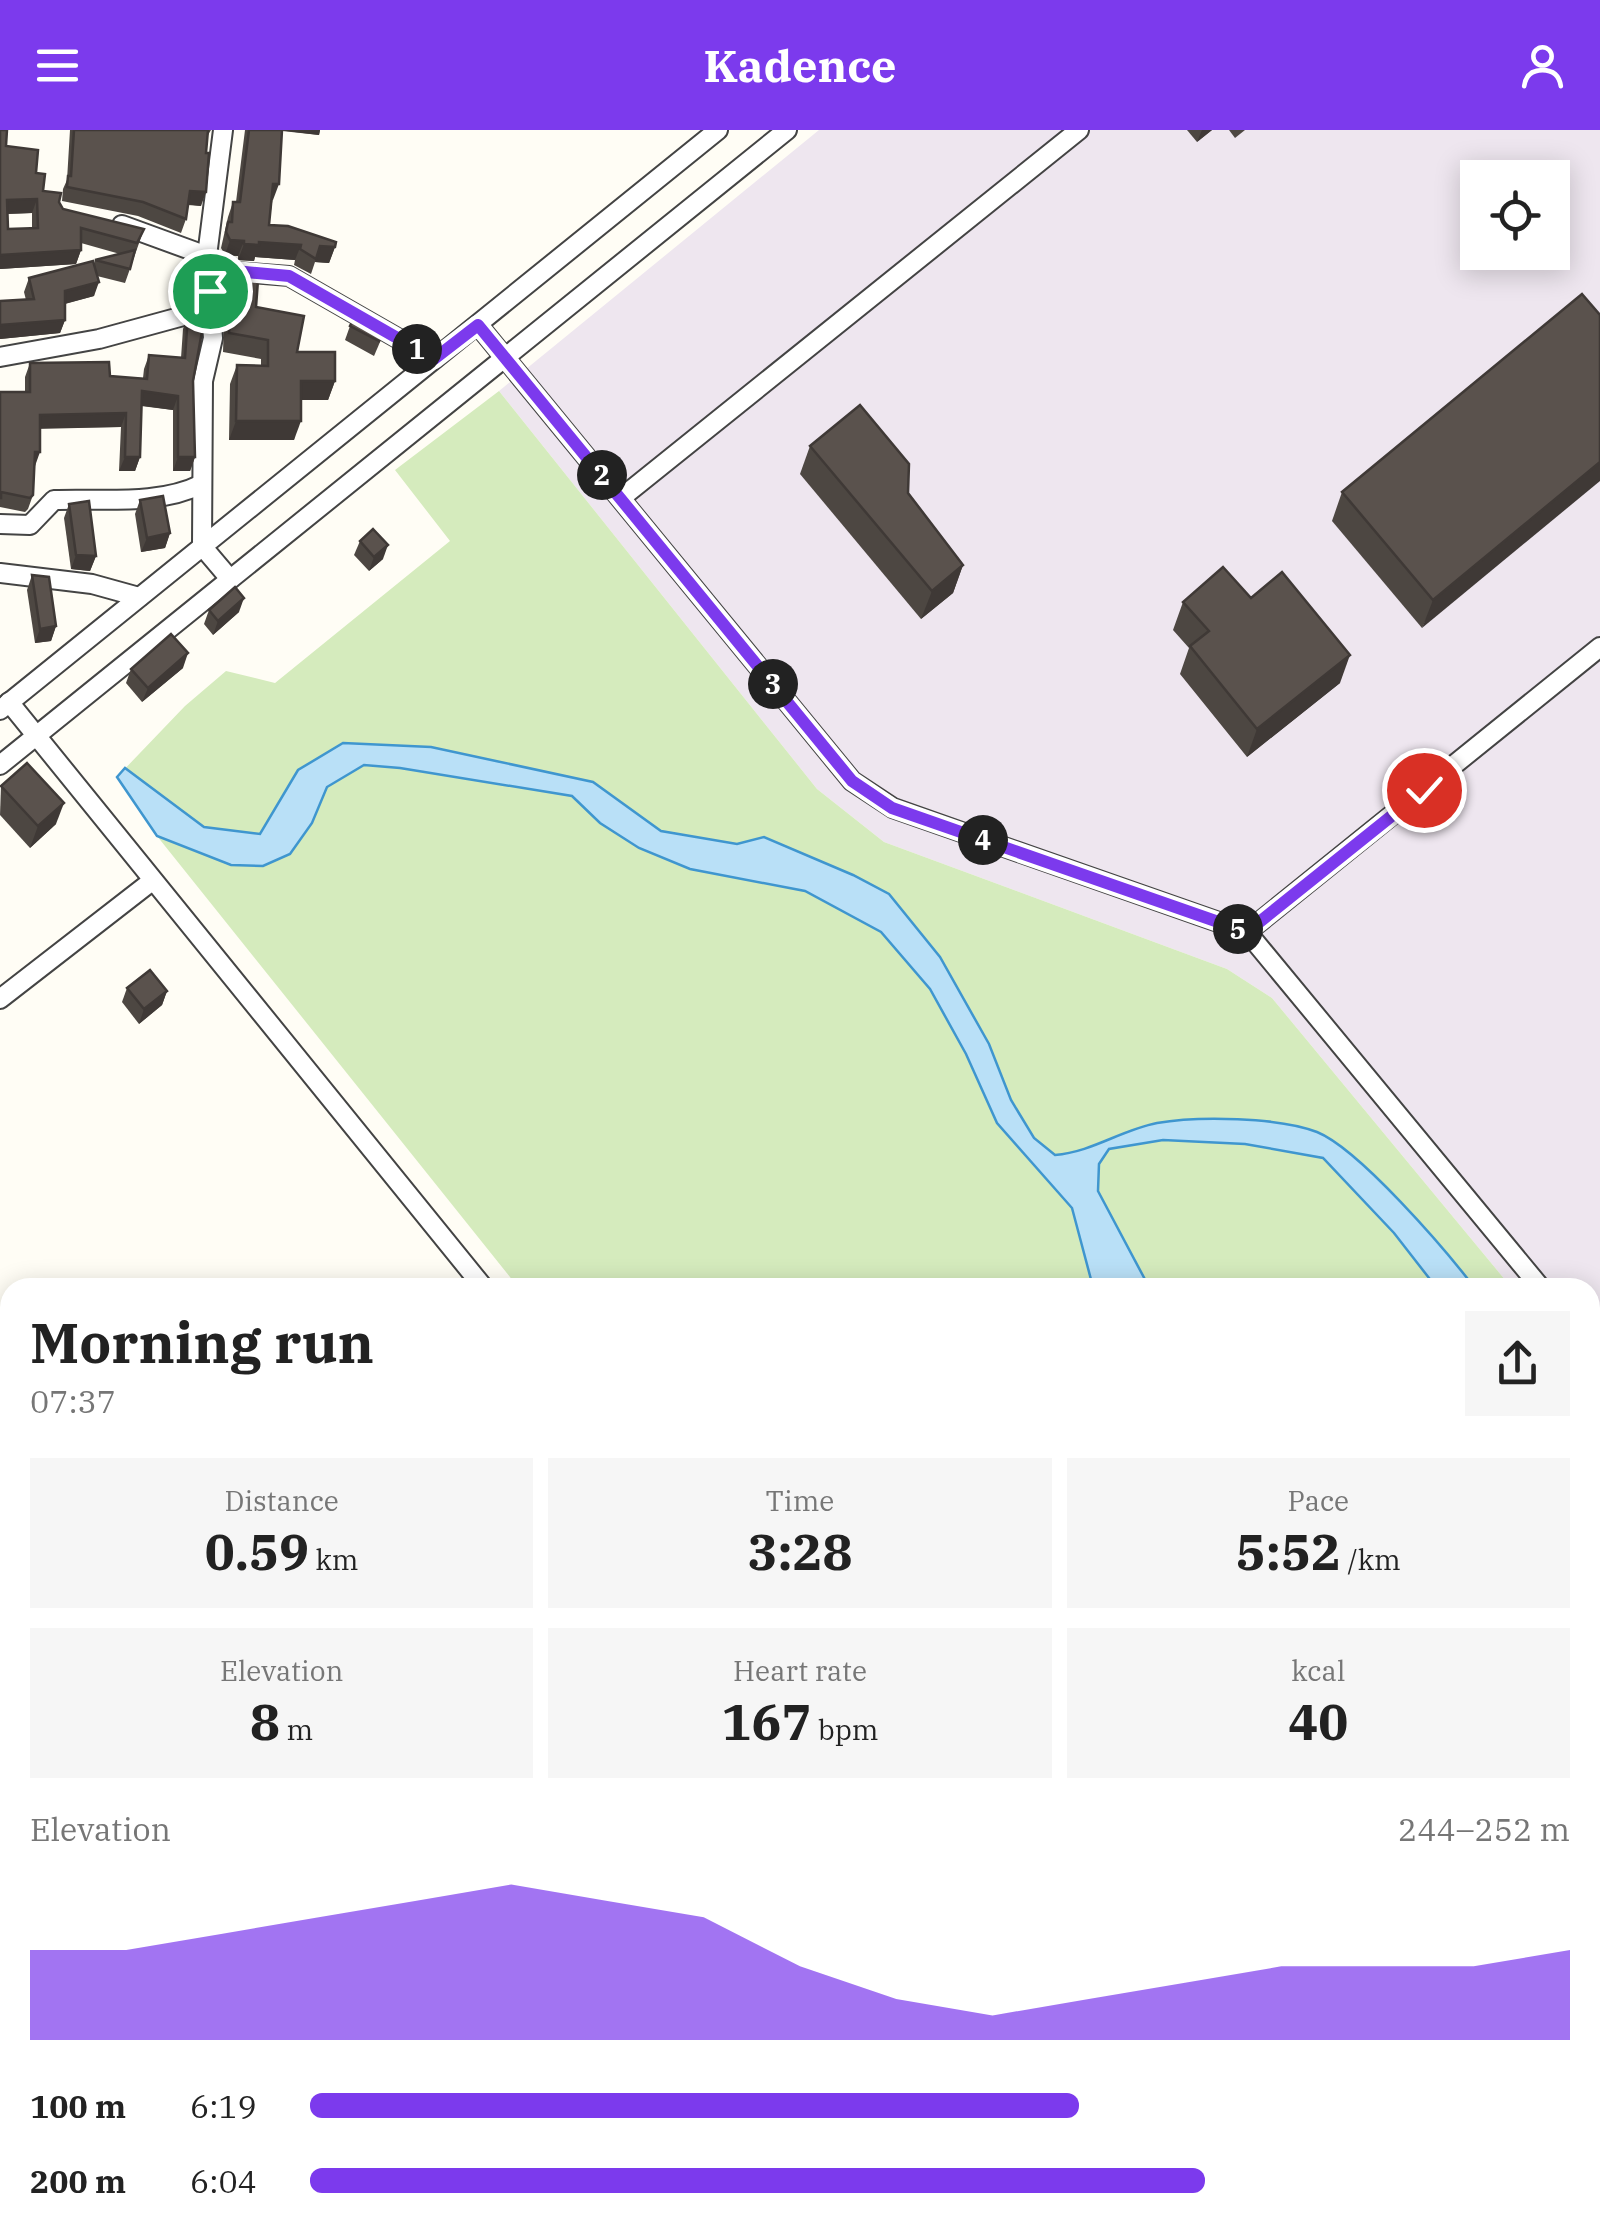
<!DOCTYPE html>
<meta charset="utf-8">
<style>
body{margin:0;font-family:"IBM Plex Serif",serif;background:#f6f6f6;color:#222;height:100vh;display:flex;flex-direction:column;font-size:38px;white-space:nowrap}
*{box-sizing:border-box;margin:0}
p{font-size:32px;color:#767676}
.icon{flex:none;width:55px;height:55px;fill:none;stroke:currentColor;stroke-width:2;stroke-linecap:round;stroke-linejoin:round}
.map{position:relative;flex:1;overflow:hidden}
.sheet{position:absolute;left:0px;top:1148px;width:1600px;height:962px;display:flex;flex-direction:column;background:#fff;border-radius:30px 30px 0 0;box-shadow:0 5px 25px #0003}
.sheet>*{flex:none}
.fabs{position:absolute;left:1460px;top:30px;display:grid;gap:20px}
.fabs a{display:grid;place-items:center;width:110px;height:110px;border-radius:0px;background:#fff;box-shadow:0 5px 25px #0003;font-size:50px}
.pin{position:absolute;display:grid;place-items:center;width:85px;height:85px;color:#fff;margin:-42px;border:5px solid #fff;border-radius:50%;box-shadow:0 2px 10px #0007}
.km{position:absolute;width:50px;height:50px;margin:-25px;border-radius:50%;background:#222;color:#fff;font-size:28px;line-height:50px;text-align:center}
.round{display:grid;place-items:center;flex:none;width:105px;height:105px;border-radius:0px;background:#f6f6f6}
.summary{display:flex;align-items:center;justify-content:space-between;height:170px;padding:0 30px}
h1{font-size:55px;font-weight:700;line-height:75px}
.metrics{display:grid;grid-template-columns:repeat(3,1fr);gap:15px;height:170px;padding:10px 30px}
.metrics div{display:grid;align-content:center;border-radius:0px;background:#f6f6f6;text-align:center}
.metrics b{font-size:50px;font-weight:700}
.metrics small{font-size:28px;font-weight:400}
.metrics p{font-size:28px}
.chart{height:280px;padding:20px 30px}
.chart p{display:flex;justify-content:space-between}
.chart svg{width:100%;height:180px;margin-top:10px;fill:#7c3aed;opacity:.7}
ul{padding:0 30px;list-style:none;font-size:32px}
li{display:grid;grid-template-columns:160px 120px 1fr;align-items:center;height:75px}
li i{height:25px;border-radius:12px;background:#7c3aed}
header{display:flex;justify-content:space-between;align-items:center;height:130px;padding:0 30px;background:#7c3aed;color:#fff;font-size:45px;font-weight:700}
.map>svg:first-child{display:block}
.industrial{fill:#eee6ef;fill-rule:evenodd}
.green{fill:#d5ebbd}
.water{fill:#b9e0f7;stroke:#3f96cf;stroke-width:2.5}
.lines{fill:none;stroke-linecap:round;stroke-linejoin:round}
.minor-casing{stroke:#444;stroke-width:22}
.minor{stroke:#fff;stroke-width:18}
.wall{fill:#4d4742;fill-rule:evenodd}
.shaded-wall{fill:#3f3936}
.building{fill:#5a524d;stroke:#3f3936;stroke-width:2.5;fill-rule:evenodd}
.route-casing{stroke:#fff;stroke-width:20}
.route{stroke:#7c3aed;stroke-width:12}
</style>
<header><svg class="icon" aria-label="menu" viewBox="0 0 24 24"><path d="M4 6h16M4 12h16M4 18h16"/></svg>Kadence<svg class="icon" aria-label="person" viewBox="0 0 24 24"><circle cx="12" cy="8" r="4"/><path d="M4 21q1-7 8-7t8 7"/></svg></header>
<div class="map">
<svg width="1600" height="2108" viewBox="0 0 1600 2108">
<rect width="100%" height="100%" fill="#fffdf5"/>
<g class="industrial">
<path d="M819 0H1600V1265L1590 1253V1158L1511 1157 1272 868 1227 839 884 712 817 659 499 261ZM1478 48H1552V122H1478Z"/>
<path d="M858 2100H1107L1097 2108H864Z"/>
</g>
<g class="green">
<path d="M499 261 817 659 884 712 1227 839 1272 868 1511 1157H518L157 706 117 647 185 576 226 541 275 553 450 411 395 340Z"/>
<path d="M1590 1253 1600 1265V2108H1285L1281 2100H1590Z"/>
</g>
<path class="water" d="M343 613 431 617 593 652 661 701 737 714 764 707 853 745 889 764 940 827 989 914 1011 970 1034 1008 1055 1025C1092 1022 1121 1000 1157 993 1197 986 1279 987 1317 1002 1359 1019 1445 1119 1474 1157H1436L1394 1103 1323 1028 1245 1014 1163 1010 1109 1019 1099 1034 1098 1061 1149 1157H1093L1072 1078 997 993 966 924 930 859 881 802 805 761 690 739 639 718 600 693 572 666 400 638 364 635 327 657 312 693 290 724 263 736 231 735 157 706 117 647 125 638 204 697 260 704 298 640Z"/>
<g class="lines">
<g class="minor-casing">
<g id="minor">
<path d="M223 0 207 126 213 208 203 251 202 416 230 449"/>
<path d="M122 95 207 126 224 141 289 146 434 229"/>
<path d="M478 195 852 651 893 678 1247 802 1541 1158"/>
<path d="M0 227 99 209 187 185 210 161"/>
<path d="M621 368 1079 0"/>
<path d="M0 394 30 395 54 370C102 368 158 376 202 354"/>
<path d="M0 443 92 454 139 467"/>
<path d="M9 572 484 1158"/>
<path d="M0 580 718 0"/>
<path d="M0 635 787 0"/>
<path d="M1247 802 1600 517"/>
<path d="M0 869 152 751"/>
<path d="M1590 1216 1600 1229"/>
<path d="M932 2100 939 2108"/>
<path d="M1247 2100V2101"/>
<path d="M1008 2108 1019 2100"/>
</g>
</g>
<use href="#minor" class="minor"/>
</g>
<g class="wall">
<path d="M70 0H211L208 5 201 76 188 75 186 89 181 103 138 86 62 71 63 59 67 50Z"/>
<path d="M245 0H320L319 5 282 1 269 95 335 117 329 133 315 132 311 144 294 135 295 130 255 127 254 131 238 130V126L225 125 221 118 228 87 233 72H236Z"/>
<path d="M1187 0H1212L1197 12Z"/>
<path d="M1229 0H1245L1235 8Z"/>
<path d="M6 16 36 43 43 61 59 72 63 79 144 99 125 153 97 146 94 166 65 174V190L60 203 0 209V171L26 170 24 162 29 148 94 134 95 130 120 124 81 113V120L76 134 0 139ZM32 83V98L8 99V84Z"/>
<path d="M243 136 256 177 297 222 335 251 328 270H301L294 310H229L230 254 237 235 261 236V229L223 222 224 191 231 172 235 173 236 154Z"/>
<path d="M1582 164 1422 498 1332 391 1342 362Z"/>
<path d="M188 185 193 251 195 327 190 341H173V280L141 276 140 327 135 341H119L121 297 40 298 34 336 33 365 28 379 25 382 0 377V262H25V247L30 233 110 246 143 248 144 239 149 225 181 228 183 199Z"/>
<path d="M350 196 386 198 374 226 345 210Z"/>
<path d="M810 316 908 363 963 435 953 463 921 489 800 344Z"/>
<path d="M140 370 170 403 165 418 141 422 135 384Z"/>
<path d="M69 374 96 426 90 441 71 439 64 388Z"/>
<path d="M360 411 383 429 369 441 354 425Z"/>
<path d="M32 445 56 496 51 511 35 513 27 460Z"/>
<path d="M1251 468 1340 553 1247 627 1180 544 1189 518 1173 500 1183 472Z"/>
<path d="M209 480 239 482 213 505 204 494Z"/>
<path d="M183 538 142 572 126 553 131 539Z"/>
<path d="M1 656 56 694 30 718 0 685Z"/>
<path d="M127 858 167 861 162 875 139 894 122 872Z"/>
</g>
<g class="shaded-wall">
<path d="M278 0H320L319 5Z"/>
<path d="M1202 0H1212L1197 12Z"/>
<path d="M273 54H279L273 70 267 69Z"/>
<path d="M190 61 206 62 201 76 185 74Z"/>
<path d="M37 69 32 83 2 84 7 70Z"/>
<path d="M230 110 244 111 238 126 225 125Z"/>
<path d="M259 112 301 115 295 130 255 127 254 131 238 130 244 114Z"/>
<path d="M320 116 335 117 329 133 315 132Z"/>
<path d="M81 120 76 134 0 139V125Z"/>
<path d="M99 152 94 166 60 175 65 161Z"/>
<path d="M65 190 60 203 0 209V195Z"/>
<path d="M301 251H335L328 270H294Z"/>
<path d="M142 261 178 266 173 280 137 275Z"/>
<path d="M126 283 121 297 35 299 40 285Z"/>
<path d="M236 291H301L294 310H229Z"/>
<path d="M35 322H40L35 336H30Z"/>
<path d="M125 327H140L135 341H119Z"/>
<path d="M178 327H195L190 341H173Z"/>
<path d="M1600 332V351L1422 498 1433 470Z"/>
<path d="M170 403 165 418 141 422 147 408Z"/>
<path d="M388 415 383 429 369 441 374 427Z"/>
<path d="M76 425 96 426 90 441 71 439Z"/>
<path d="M963 435 953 463 921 489 932 461Z"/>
<path d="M244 468 239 482 213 505 218 491Z"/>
<path d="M56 496 51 511 35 513 40 499Z"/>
<path d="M188 523 183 538 142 572 148 558Z"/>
<path d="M1350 525 1340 553 1247 627 1257 599Z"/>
<path d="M64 673 56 694 30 718 38 696Z"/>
<path d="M167 861 162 875 139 894 144 879Z"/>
</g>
<g class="building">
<path d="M0 0H7L6 16 38 20 36 43 45 44 43 61 61 63 59 72 63 79 144 99 137 113 81 98V120L0 125ZM37 69 38 98 8 99 7 70Z"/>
<path d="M74 0H208L206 23H209L206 62 190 61 186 89 143 72 67 57 68 46H71Z"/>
<path d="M249 0H282L279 54H273L269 95 288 96 336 112 335 117 320 116 316 129 300 119 301 115 259 112V115L244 114V111L230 110 226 102 228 92H232L233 72H240Z"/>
<path d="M135 120 130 139 95 130Z"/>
<path d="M93 131 99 152 65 161V190L0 195V171L34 169 29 148Z"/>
<path d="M243 136 259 137 256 177 304 186 297 222H335V251H301V291H236L237 235 268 236V210L229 203 231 172 240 174Z"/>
<path d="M1582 164 1600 185V332L1433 470 1342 362Z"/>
<path d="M357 182 386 198 379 211 350 196Z"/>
<path d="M188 185H205L193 251 195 327H178V266L142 261 140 327H125L126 283 40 285V322H35L33 365 30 368 1 362V368H0V262H30V233L109 232 110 246 147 249 149 225 185 228Z"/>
<path d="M860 275 909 334 908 363 963 435 932 461 810 316Z"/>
<path d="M163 366 170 403 147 408 140 370Z"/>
<path d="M89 371 96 426 76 425 69 374Z"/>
<path d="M373 399 388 415 374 427 360 411Z"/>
<path d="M1223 437 1251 468 1282 442 1350 525 1257 599 1190 516 1209 501 1183 472Z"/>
<path d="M32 445 49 447 56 496 40 499Z"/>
<path d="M235 457 244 468 218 491 209 480Z"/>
<path d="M171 504 188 523 148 558 131 539Z"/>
<path d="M27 633 64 673 38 696 1 656Z"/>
<path d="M150 840 167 861 144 879 127 858Z"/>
</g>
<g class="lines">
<g class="route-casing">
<path id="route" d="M210 161 207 126 224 140 289 146 434 229 478 195 852 651 892 678 1247 802 1424 660"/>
</g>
<use href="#route" class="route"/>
</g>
</svg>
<div class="fabs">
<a><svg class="icon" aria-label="locate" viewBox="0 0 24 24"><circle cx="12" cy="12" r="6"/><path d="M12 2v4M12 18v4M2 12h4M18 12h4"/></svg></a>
</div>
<div class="pin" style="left:210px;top:161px;background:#1e9e55"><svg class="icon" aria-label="arrive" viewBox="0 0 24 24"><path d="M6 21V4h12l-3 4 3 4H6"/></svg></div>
<div class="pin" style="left:1424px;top:660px;background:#d93025"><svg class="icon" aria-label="check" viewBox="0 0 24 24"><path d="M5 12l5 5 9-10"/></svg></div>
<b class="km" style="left:417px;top:219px">1</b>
<b class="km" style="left:602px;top:345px">2</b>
<b class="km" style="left:773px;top:554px">3</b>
<b class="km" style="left:983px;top:710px">4</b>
<b class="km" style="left:1238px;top:799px">5</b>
<section class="sheet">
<div class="summary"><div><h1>Morning run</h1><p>07:37</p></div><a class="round"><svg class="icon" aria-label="share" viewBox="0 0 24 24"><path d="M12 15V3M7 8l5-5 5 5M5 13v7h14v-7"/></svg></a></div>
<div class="metrics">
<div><p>Distance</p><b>0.59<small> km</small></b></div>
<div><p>Time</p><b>3:28</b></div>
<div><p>Pace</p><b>5:52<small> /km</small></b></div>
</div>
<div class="metrics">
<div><p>Elevation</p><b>8<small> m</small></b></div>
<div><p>Heart rate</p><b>167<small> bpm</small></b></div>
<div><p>kcal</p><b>40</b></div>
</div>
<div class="chart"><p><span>Elevation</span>244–252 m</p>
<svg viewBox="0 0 160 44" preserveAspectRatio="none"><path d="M0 44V22L10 22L20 18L30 14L40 10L50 6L60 10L70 14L80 26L90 34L100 38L110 34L120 30L130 26L140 26L150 26L160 22V44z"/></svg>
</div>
<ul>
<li><b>100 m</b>6:19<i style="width:61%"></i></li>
<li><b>200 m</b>6:04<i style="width:71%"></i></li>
</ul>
</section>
</div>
